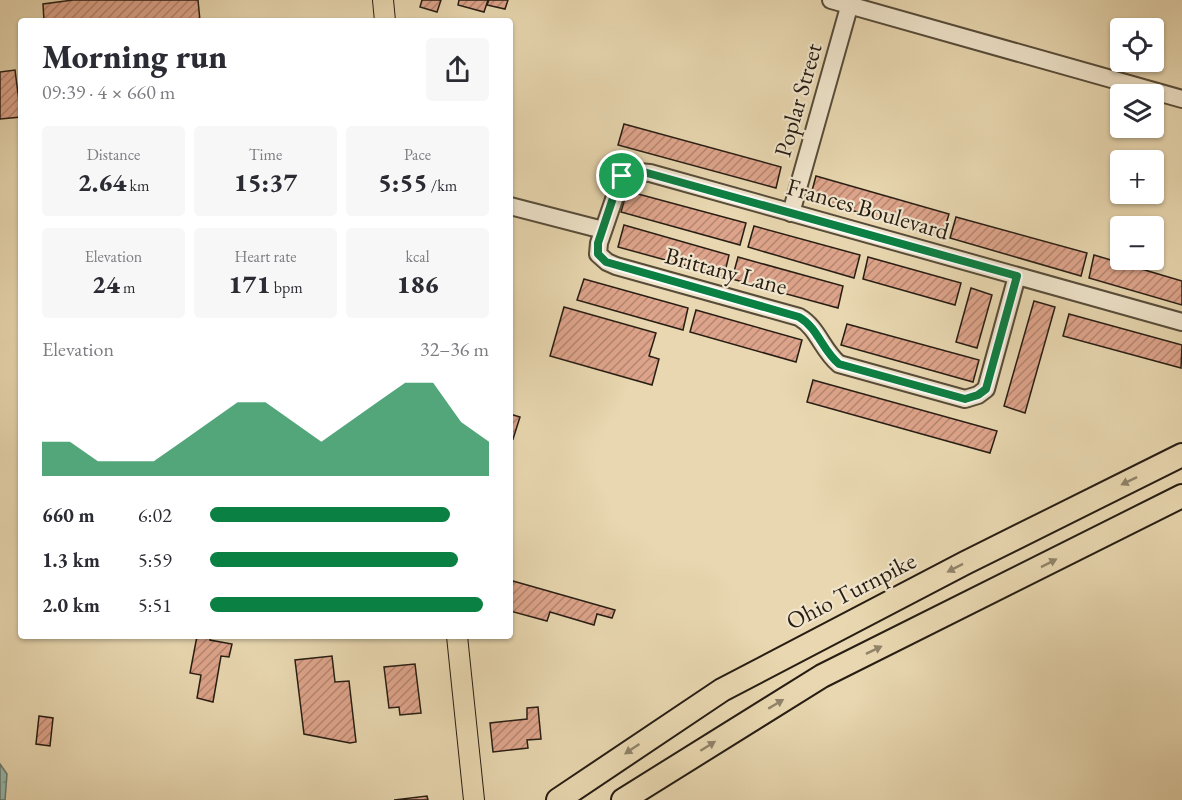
<!DOCTYPE html>
<meta charset="utf-8">
<style>
body{margin:0;font-family:"EB Garamond",serif;background:#f7f7f7;color:#2b2b33;height:100vh;display:flex;flex-direction:column;font-size:22px;white-space:nowrap}
*{box-sizing:border-box;margin:0}
p{font-size:20px;color:#7c7c81}
.icon{flex:none;width:33px;height:33px;fill:none;stroke:currentColor;stroke-width:2;stroke-linecap:round;stroke-linejoin:round}
.map{position:relative;flex:1;overflow:hidden}
.details{position:absolute;left:18px;top:18px;width:495px;height:621px;display:flex;flex-direction:column;background:#fff;border-radius:6px;box-shadow:0 2px 4px #0004}
.details>*{flex:none}
.buttons{position:absolute;left:1110px;top:18px;display:grid;gap:12px}
.buttons a{display:grid;place-items:center;width:54px;height:54px;border-radius:6px;background:#fff;box-shadow:0 2px 4px #0004;font-size:30px}
.pin{position:absolute;display:grid;place-items:center;width:51px;height:51px;color:#fff;margin:-26px;border:3px solid #fff;border-radius:50%;box-shadow:0 2px 6px #0007}
.round{display:grid;place-items:center;flex:none;width:63px;height:63px;border-radius:6px;background:#f7f7f7}
.summary{display:flex;align-items:center;justify-content:space-between;height:102px;padding:0 24px}
h1{font-size:33px;font-weight:800;line-height:45px}
.metrics{display:grid;grid-template-columns:repeat(3,1fr);gap:9px;height:102px;padding:6px 24px}
.metrics div{display:grid;align-content:center;border-radius:6px;background:#f7f7f7;text-align:center}
.metrics b{font-size:26px;font-weight:800}
.metrics small{font-size:16px;font-weight:400}
.metrics p{font-size:16px}
.chart{height:168px;padding:12px 24px}
.chart p{display:flex;justify-content:space-between}
.chart svg{width:100%;height:108px;margin-top:6px;fill:#0b8043;opacity:.7}
ul{padding:0 24px;list-style:none;font-size:20px}
li{display:grid;grid-template-columns:96px 72px 1fr;align-items:center;height:45px}
li i{height:15px;border-radius:8px;background:#0b8043}
.map>svg:first-child{display:block}
.water{fill:url(#water-ripples);stroke:#6a7b70;stroke-width:1.5}
.building{fill:url(#building-hatch);stroke:#271d13;stroke-width:1.5}
.lines{fill:none;stroke-linecap:round;stroke-linejoin:round}
.minor-casing{stroke:#574c3a;stroke-width:20}
.major-casing{stroke:#271d13;stroke-width:22}
.highway-casing{stroke:#271d13;stroke-width:26}
.minor{stroke:#f0e5cc;stroke-width:16}
.major{stroke:#e8d7b0;stroke-width:20}
.highway{stroke:#e8d7b0;stroke-width:22}
.oneway{fill:#918369}
.route-casing{stroke:#fff;stroke-width:12}
.route{stroke:#0b8043;stroke-width:8}
.labels{text-anchor:middle;stroke-width:4.5;stroke-linejoin:round;paint-order:stroke}
.street-label{font-size:24px;fill:#271d13;stroke:#f0e5cc}
</style>
<div class="map">
<svg width="1182" height="800" viewBox="0 0 1182 800">
<defs>
<pattern id="water-ripples" width="26" height="14" patternUnits="userSpaceOnUse" patternTransform="scale(1.5)"><rect width="26" height="14" fill="#97b9ae"/><path d="M2 4q2-2 4 0t4 0M15 11q2-2 4 0t4 0" fill="none" stroke="#7b968c"/></pattern>
<pattern id="building-hatch" width="6" height="6" patternUnits="userSpaceOnUse" patternTransform="scale(1.5)"><rect width="6" height="6" fill="#dea48b"/><path d="M-1 1l2-2M0 6l6-6M5 7l2-2" fill="none" stroke="#b48570"/></pattern>
</defs>
<rect width="100%" height="100%" fill="#e8d7b0"/>
<filter id="stains"><feTurbulence type="fractalNoise" baseFrequency=".00333" numOctaves="4"/><feColorMatrix values="0 0 0 0 .2 0 0 0 0 .09 0 0 0 0 .02 0 0 0 .5 -.17"/></filter>
<radialGradient id="worn" r=".72"><stop offset=".6" stop-color="#630" stop-opacity="0"/><stop offset="1" stop-color="#630" stop-opacity=".3"/></radialGradient>
<path class="water" d="M0 764 7 774 5 800H0Z"/>
<g class="building">
<path d="M73 0H198L200 21H44L43 4Z"/>
<path d="M422 0H441L437 12 420 7Z"/>
<path d="M459 0H488L484 12 458 5Z"/>
<path d="M489 0H508L505 9 487 5Z"/>
<path d="M15 70 21 117 0 119V72Z"/>
<path d="M624 124 781 167 776 188 618 145Z"/>
<path d="M816 176 949 214 942 237 810 198Z"/>
<path d="M627 191 746 223 740 245 621 212Z"/>
<path d="M956 217 1087 253 1081 276 950 238Z"/>
<path d="M624 225 729 255 724 276 618 247Z"/>
<path d="M754 226 860 255 854 278 748 247Z"/>
<path d="M1094 255 1182 281V305L1089 278Z"/>
<path d="M738 257 843 286 838 308 732 279Z"/>
<path d="M868 257 961 283 955 305 863 279Z"/>
<path d="M584 279 688 308 683 330 577 300Z"/>
<path d="M971 288 992 295 977 348 956 342Z"/>
<path d="M1034 301 1055 307 1025 413 1004 406Z"/>
<path d="M564 307 656 333 649 356 659 359 652 385 550 356Z"/>
<path d="M696 310 802 340 796 362 690 332Z"/>
<path d="M1069 314 1182 345 1181 368 1063 336Z"/>
<path d="M847 324 979 360 973 382 841 345Z"/>
<path d="M813 380 997 431 990 453 807 402Z"/>
<path d="M510 414 520 417 513 439 510 438Z"/>
<path d="M513 581 615 610 612 618 597 614 594 625 550 612 547 621 510 611V591Z"/>
<path d="M197 636 210 637V640L232 644 229 657 221 656 213 702 197 698 201 675 190 673Z"/>
<path d="M332 656 335 682 349 681 356 742 350 743 304 734 295 660Z"/>
<path d="M415 664 421 713 400 715 399 707 389 708 384 667Z"/>
<path d="M538 707 541 739 527 740 528 748 493 752 490 723 527 719V708Z"/>
<path d="M39 716 53 718 50 746 36 744Z"/>
<path d="M427 796 428 800H394Z"/>
</g>
<g class="lines">
<g class="minor-casing">
<g id="minor">
<path d="M831 0 1182 99"/>
<path d="M510 206 603 230"/>
<path d="M791 213 851 0"/>
<path d="M1017 276 986 389 978 395 965 399 839 364C822 350 818 328 799 317L616 266 607 262 598 254 599 243 622 176 628 171 650 173 1182 322"/>
</g>
</g>
<g class="major-casing">
<g id="major">
<path d="M383 0 385 21"/>
<path d="M457 636 474 800"/>
</g>
</g>
<g class="highway-casing">
<g id="highway">
<path d="M558 800 722 690 965 563 1182 455"/>
<path d="M623 800 822 676 1182 496"/>
</g>
</g>
<use href="#minor" class="minor"/>
<use href="#major" class="major"/>
<use href="#highway" class="highway"/>
</g>
<defs><path id="oneway-solid" d="M-6-.8H1V-3.2L6.5 0L1 3.2V.8H-6Z" transform="scale(1.5)"/></defs>
<g class="oneway">
<use href="#oneway-solid" transform="translate(1129 481) rotate(154)"/>
<use href="#oneway-solid" transform="translate(1049 563) rotate(-27)"/>
<use href="#oneway-solid" transform="translate(955 568) rotate(153)"/>
<use href="#oneway-solid" transform="translate(874 650) rotate(-26)"/>
<use href="#oneway-solid" transform="translate(776 704) rotate(-31)"/>
<use href="#oneway-solid" transform="translate(708 746) rotate(-32)"/>
<use href="#oneway-solid" transform="translate(632 749) rotate(146)"/>
</g>
<g class="lines">
<g class="route-casing">
<path id="route" d="M628 171H640L1017 276 986 389 978 395 965 399 839 364C822 350 818 328 799 317L606 262 598 254V243L618 183 622 176Z"/>
</g>
<use href="#route" class="route"/>
</g>
<g class="labels">
<g class="street-label">
<text transform="translate(798 100) rotate(-74)" y="8">Poplar Street</text>
<text transform="translate(868 209) rotate(16)" y="8">Frances Boulevard</text>
<text transform="translate(726 271) rotate(15)" y="8">Brittany Lane</text>
<text transform="translate(851 591) rotate(-27)" y="8">Ohio Turnpike</text>
</g>
</g>
<rect width="100%" height="100%" filter="url(#stains)"/>
<rect width="100%" height="100%" fill="url(#worn)"/>
</svg>
<div class="buttons">
<a><svg class="icon" aria-label="locate" viewBox="0 0 24 24"><circle cx="12" cy="12" r="6"/><path d="M12 2v4M12 18v4M2 12h4M18 12h4"/></svg></a>
<a><svg class="icon" aria-label="layers" viewBox="0 0 24 24"><path d="M12 4l9 5-9 5-9-5zM3 14l9 5 9-5"/></svg></a>
<a>+</a>
<a>−</a>
</div>
<div class="pin" style="left:622px;top:176px;background:#1e9e55"><svg class="icon" aria-label="arrive" viewBox="0 0 24 24"><path d="M6 21V4h12l-3 4 3 4H6"/></svg></div>
<section class="details">
<div class="summary"><div><h1>Morning run</h1><p>09:39 · 4 × 660 m</p></div><a class="round"><svg class="icon" aria-label="share" viewBox="0 0 24 24"><path d="M12 15V3M7 8l5-5 5 5M5 13v7h14v-7"/></svg></a></div>
<div class="metrics">
<div><p>Distance</p><b>2.64<small> km</small></b></div>
<div><p>Time</p><b>15:37</b></div>
<div><p>Pace</p><b>5:55<small> /km</small></b></div>
</div>
<div class="metrics">
<div><p>Elevation</p><b>24<small> m</small></b></div>
<div><p>Heart rate</p><b>171<small> bpm</small></b></div>
<div><p>kcal</p><b>186</b></div>
</div>
<div class="chart"><p><span>Elevation</span>32–36 m</p>
<svg viewBox="0 0 160 44" preserveAspectRatio="none"><path d="M0 44V30L10 30L20 38L30 38L40 38L50 30L60 22L70 14L80 14L90 22L100 30L110 22L120 14L130 6L140 6L150 22L160 30V44z"/></svg>
</div>
<ul>
<li><b>660 m</b>6:02<i style="width:86%"></i></li>
<li><b>1.3 km</b>5:59<i style="width:89%"></i></li>
<li><b>2.0 km</b>5:51<i style="width:98%"></i></li>
</ul>
</section>
</div>
